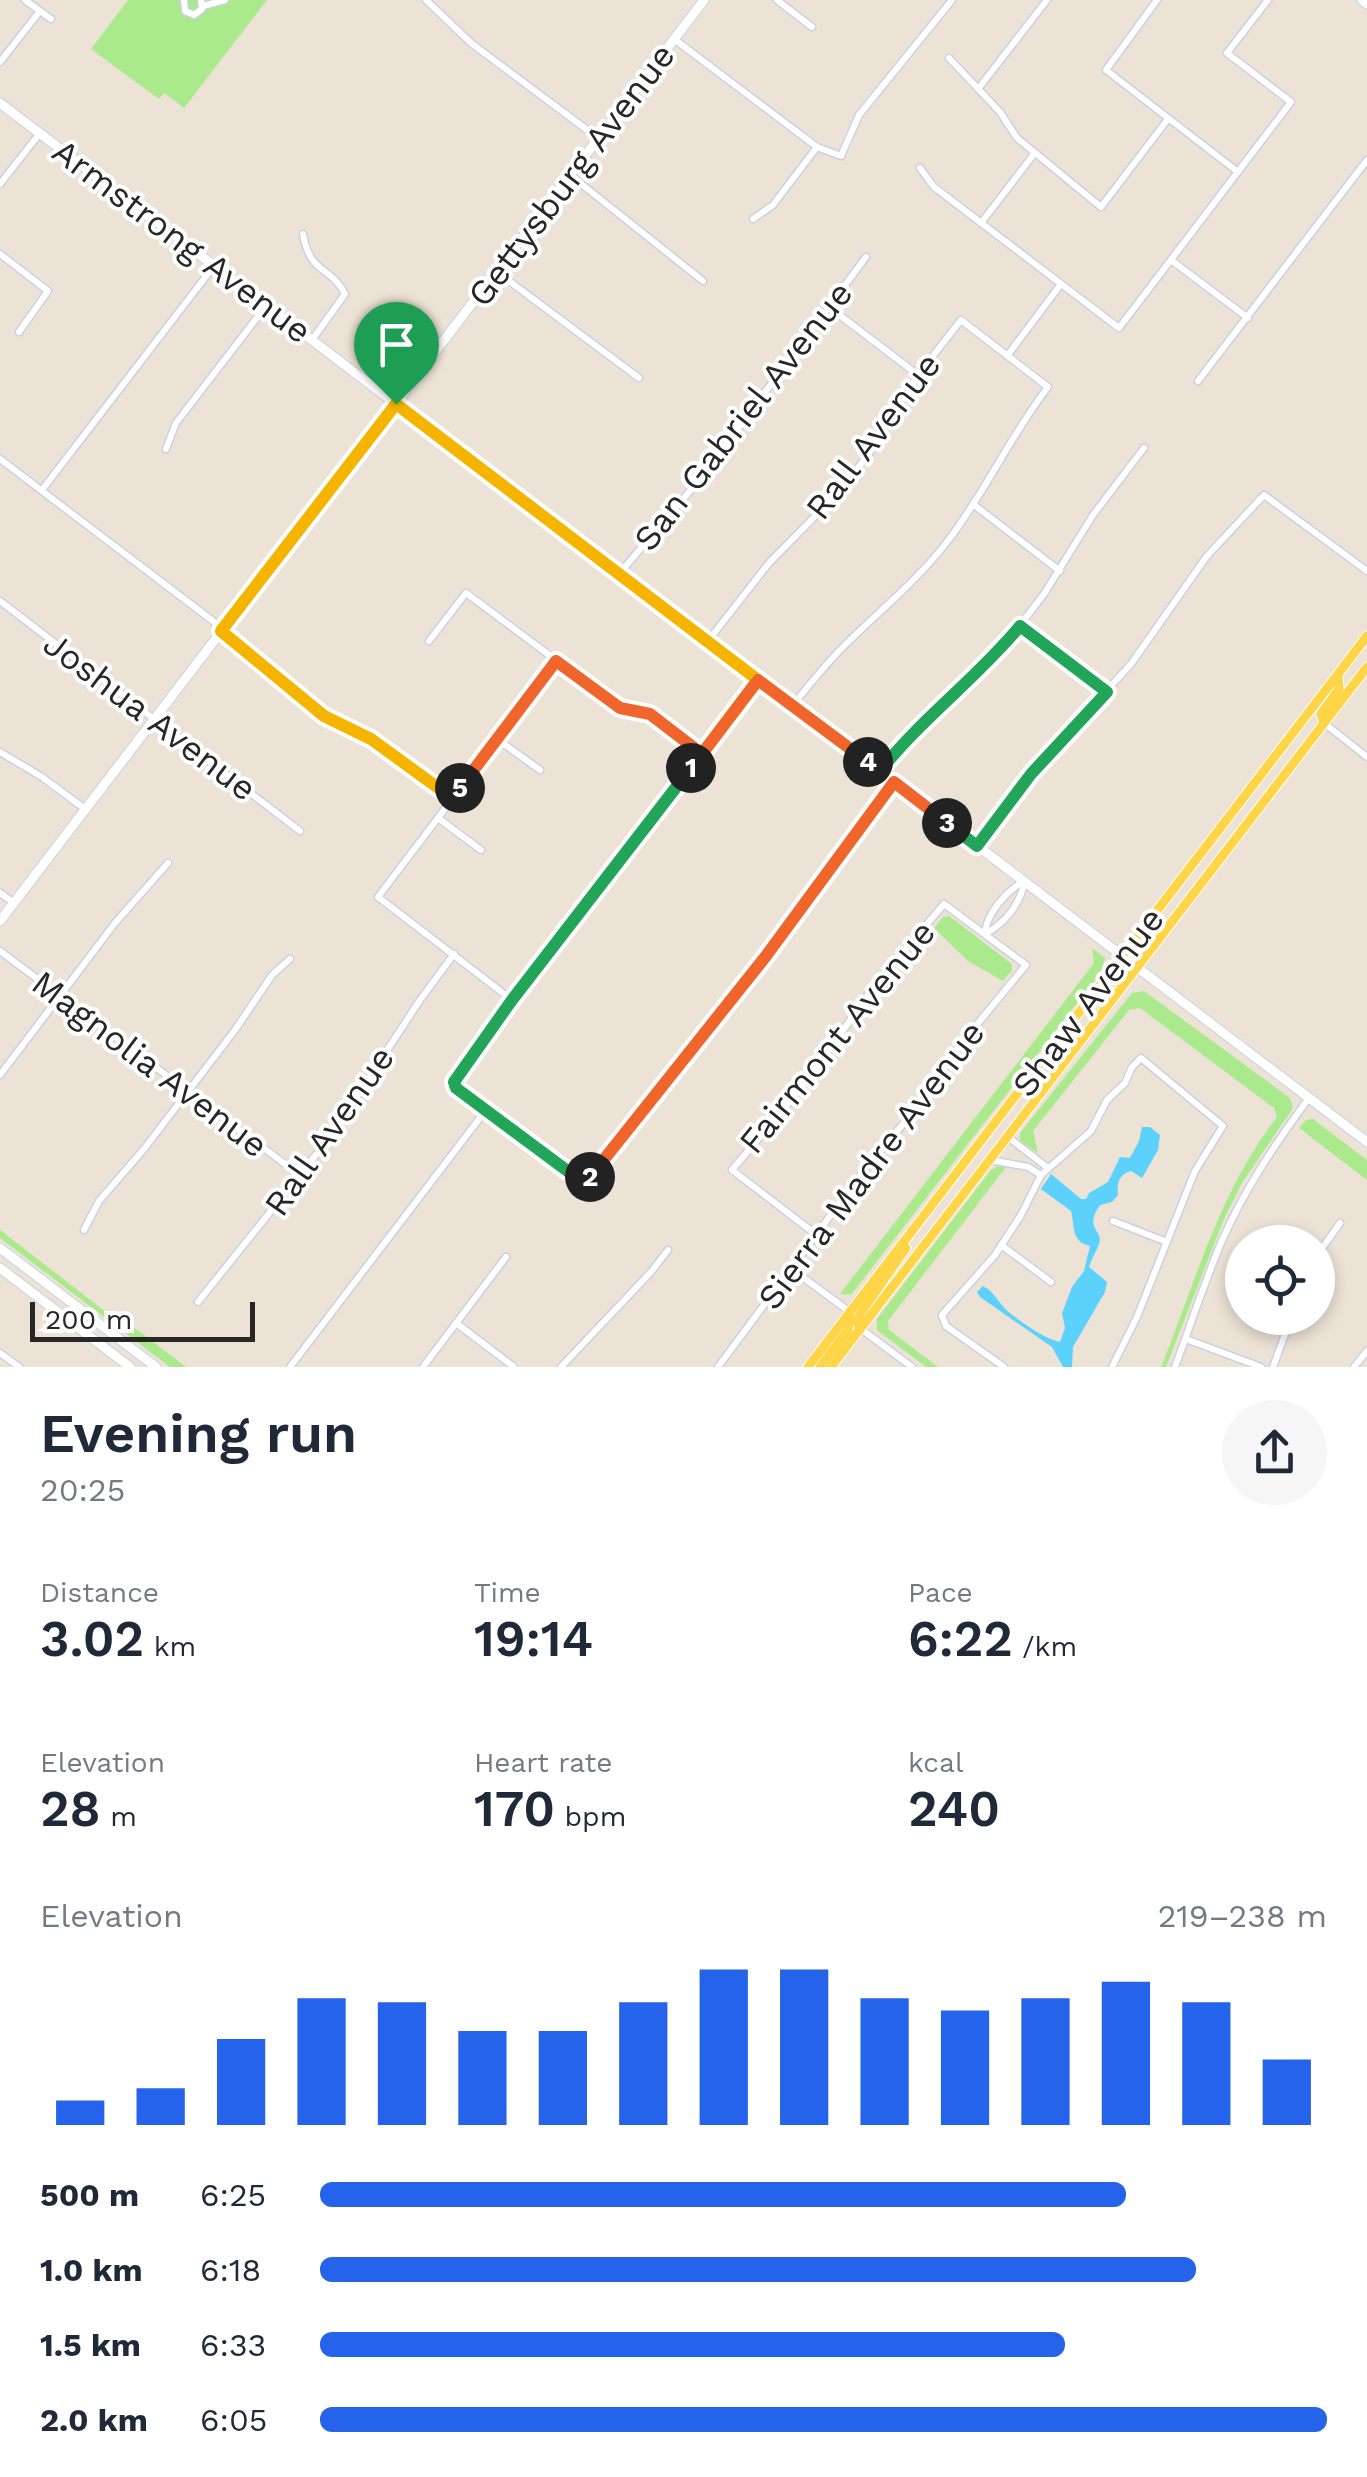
<!DOCTYPE html>
<meta charset="utf-8">
<style>
body{margin:0;font-family:"Work Sans",sans-serif;background:#f6f6f7;color:#1f2937;height:100vh;display:flex;flex-direction:column;font-size:38px;white-space:nowrap}
*{box-sizing:border-box;margin:0}
p{font-size:32px;color:#747a83}
.icon{flex:none;width:55px;height:55px;fill:none;stroke:currentColor;stroke-width:2;stroke-linecap:round;stroke-linejoin:round}
.map{position:relative;height:1367px;overflow:hidden}
.drawer{display:flex;flex-direction:column;background:#fff;flex:1}
.drawer>*{flex:none}
.tools{position:absolute;left:1225px;top:1225px;display:grid;gap:20px}
.tools a{display:grid;place-items:center;width:110px;height:110px;border-radius:50%;background:#fff;box-shadow:0 5px 15px #0003;font-size:50px}
.scale{position:absolute;left:30px;bottom:25px;width:225px;box-sizing:border-box;padding-left:10px;border:5px solid #272727;border-top:0;font-size:28px;line-height:35px;white-space:nowrap;color:#272727;-webkit-text-stroke:8px #fff;paint-order:stroke}
.pin{position:absolute;display:grid;place-items:center;width:85px;height:85px;color:#fff;margin:-102px -42px;border-radius:50% 50% 50% 0;rotate:-45deg;box-shadow:0 0 10px #0007}
.pin .icon{rotate:45deg}
.km{position:absolute;width:50px;height:50px;margin:-25px;border-radius:50%;background:#222;color:#fff;font-size:28px;line-height:50px;text-align:center}
.round{display:grid;place-items:center;flex:none;width:105px;height:105px;border-radius:52px;background:#f6f6f7}
.head{display:flex;align-items:center;justify-content:space-between;height:170px;padding:0 40px}
h1{font-size:55px;font-weight:600;line-height:75px}
.metrics{display:grid;grid-template-columns:repeat(3,1fr);gap:15px;height:170px;padding:10px 40px}
.metrics div{display:grid;align-content:center}
.metrics b{font-size:50px;font-weight:600}
.metrics small{font-size:28px;font-weight:400}
.metrics p{font-size:28px}
.chart{height:280px;padding:20px 40px}
.chart p{display:flex;justify-content:space-between}
.chart svg{width:100%;height:180px;margin-top:10px;stroke:#2563eb;stroke-width:6}
ul{padding:0 40px;list-style:none;font-size:32px}
li{display:grid;grid-template-columns:160px 120px 1fr;align-items:center;height:75px}
li i{height:25px;border-radius:12px;background:#2563eb}
.map>svg:first-child{display:block}
.green{fill:#abea8c}
.water{fill:#5cd1fc}
.lines{fill:none;stroke-linecap:round;stroke-linejoin:round}
.street-casing{stroke:#ccd0e3;stroke-width:9}
.secondary-casing{stroke:#ccd0e3;stroke-width:11}
.primary-casing{stroke:#fff;stroke-width:11}
.street{stroke:#fff;stroke-width:6}
.secondary{stroke:#fff;stroke-width:9}
.primary{stroke:#ffd548;stroke-width:9}
.split-1-casing{stroke:#fff;stroke-width:20}
.split-2-casing{stroke:#fff;stroke-width:20}
.split-3-casing{stroke:#fff;stroke-width:20}
.split-4-casing{stroke:#fff;stroke-width:20}
.split-5-casing{stroke:#fff;stroke-width:20}
.split-6-casing{stroke:#fff;stroke-width:20}
.split-1{stroke:#f5b400;stroke-width:12}
.split-2{stroke:#22a559;stroke-width:12}
.split-3{stroke:#f0652b;stroke-width:12}
.split-4{stroke:#22a559;stroke-width:12}
.split-5{stroke:#f0652b;stroke-width:12}
.split-6{stroke:#f5b400;stroke-width:12}
.labels{text-anchor:middle;stroke-width:8;stroke-linejoin:round;paint-order:stroke}
.street-label{font-size:35px;fill:#272727;stroke:#fff}
</style>
<div class="map">
<svg width="1367" height="1367" viewBox="0 0 1367 1367">
<rect width="100%" height="100%" fill="#ece3d6"/>
<g class="green">
<path d="M128 0H267L184 108 164 93 159 99 91 49Z"/>
<path d="M949 916 1012 964V970L1003 981 968 961 934 928 943 917Z"/>
<path d="M1092 948 1105 958 1101 972 851 1295 840 1294 1094 963Z"/>
<path d="M1144 991 1290 1098 1293 1108 1242 1183 1224 1219 1166 1367H1161C1196 1281 1219 1192 1277 1117L1274 1108 1140 1008 1129 1010 1033 1131 1038 1153 1020 1141V1133L1132 993Z"/>
<path d="M1313 1119 1367 1160V1180L1299 1128 1306 1120Z"/>
<path d="M998 1166 1006 1167 888 1321 889 1330 938 1367H926L877 1330V1319L991 1170Z"/>
<path d="M0 1230 111 1316 115 1313 186 1367H170L0 1238Z"/>
</g>
<path class="water" d="M1142 1127H1150L1160 1135 1158 1150 1142 1178 1131 1171C1118 1175 1117 1183 1118 1195L1112 1202 1100 1205C1083 1230 1104 1229 1099 1244 1097 1250 1091 1259 1089 1267L1107 1282 1105 1292 1073 1347 1072 1367H1063L1052 1347 980 1297 977 1292 983 1286C995 1292 1000 1306 1011 1314 1024 1324 1045 1339 1060 1342L1065 1328 1062 1313 1072 1287 1084 1271 1090 1246C1071 1242 1075 1227 1071 1211L1041 1189 1051 1174 1081 1199H1086L1089 1193 1108 1182 1120 1157 1130 1158 1139 1141Z"/>
<g class="lines">
<g class="street-casing">
<g id="street">
<path d="M184 0 185 11 194 15 202 9 201 0"/>
<path d="M426 0 471 43 598 138"/>
<path d="M777 0 812 27"/>
<path d="M1157 0 1106 70 1238 172"/>
<path d="M203 6 225 0"/>
<path d="M40 11 51 19"/>
<path d="M674 39 817 147 841 156 859 115 952 0"/>
<path d="M949 58 1000 112 1017 138 1101 207 1168 119"/>
<path d="M0 62 40 11 25 0"/>
<path d="M978 89 1047 0"/>
<path d="M920 168 934 187 1119 328 1291 102 1227 53 1268 0"/>
<path d="M570 175 703 281"/>
<path d="M0 184 40 133"/>
<path d="M753 219 773 205 817 147"/>
<path d="M981 223 1034 154"/>
<path d="M303 234C310 275 331 266 345 294L312 340"/>
<path d="M0 254 48 291 19 332"/>
<path d="M1171 260 1248 318"/>
<path d="M497 272 639 378"/>
<path d="M829 307 918 375"/>
<path d="M1007 356 1061 284"/>
<path d="M1198 381 1367 160"/>
<path d="M166 449 176 423 266 306"/>
<path d="M0 459 213 621 230 641 323 715 371 739 452 798"/>
<path d="M42 490 214 266"/>
<path d="M974 505 1060 571"/>
<path d="M619 574 701 478 866 257"/>
<path d="M0 601 300 831"/>
<path d="M1020 626 1107 692"/>
<path d="M429 641 466 593 620 708 650 715 702 753"/>
<path d="M708 641 769 563 842 489 870 452 918 375 961 320 1048 387C1010 436 985 493 947 542 916 582 878 612 843 647 825 665 809 685 793 705"/>
<path d="M758 679 456 1075 457 1087 577 1178 585 1180 594 1175 766 956 894 782"/>
<path d="M1324 723 1367 757"/>
<path d="M497 739 540 770"/>
<path d="M0 752 42 777 85 809"/>
<path d="M880 771 921 723 1008 641 1044 594 1093 515 1144 448"/>
<path d="M438 818 481 850"/>
<path d="M977 846 1053 749 1131 664 1207 556 1264 495 1367 571"/>
<path d="M0 893 14 903"/>
<path d="M985 933C987 912 1007 891 1024 881"/>
<path d="M985 934C1004 924 1022 903 1024 881"/>
<path d="M0 951 301 1176"/>
<path d="M512 1000 378 897 557 661"/>
<path d="M0 1075 115 923 168 863"/>
<path d="M1008 1137 1048 1168"/>
<path d="M990 1160 1028 1167 1041 1175"/>
<path d="M1113 1221 1167 1242"/>
<path d="M84 1230 99 1201 144 1149 235 1030 272 975 290 959"/>
<path d="M1001 1245 1051 1282"/>
<path d="M1318 1254 1340 1223"/>
<path d="M793 1270 850 1312"/>
<path d="M198 1302 331 1136 420 1000 454 954"/>
<path d="M456 1323 514 1367"/>
<path d="M861 1329 912 1367"/>
<path d="M1186 1339 1261 1367"/>
<path d="M0 1353 19 1367"/>
<path d="M290 1367 486 1110"/>
<path d="M423 1367 506 1257"/>
<path d="M561 1367 651 1272 668 1250"/>
<path d="M718 1367 868 1165 917 1108 960 1045 1026 965 944 904 874 986 814 1072 732 1170 818 1236"/>
<path d="M1004 1367 946 1326 942 1315 995 1255 1021 1215 1041 1175 1091 1131 1107 1100 1125 1083 1132 1067 1141 1058 1223 1126 1195 1171 1137 1317 1112 1367"/>
<path d="M1175 1367C1190 1326 1204 1284 1221 1243 1244 1190 1275 1144 1309 1098"/>
<path d="M1273 1367 1291 1318"/>
<path d="M1354 1367 1367 1351"/>
</g>
</g>
<g class="secondary-casing">
<g id="secondary">
<path d="M1362 0 1367 4"/>
<path d="M0 103 1367 1142"/>
<path d="M0 921 704 0"/>
<path d="M0 1248 156 1367"/>
<path d="M0 1268 130 1367"/>
</g>
</g>
<g class="primary-casing">
<g id="primary">
<path d="M1324 723 1321 714 1339 689 1338 675"/>
<path d="M860 1329 857 1322 860 1314 906 1248"/>
<path d="M808 1367 1367 636"/>
<path d="M820 1367 848 1330 850 1312"/>
<path d="M831 1367 1367 667"/>
</g>
</g>
<use href="#street" class="street"/>
<use href="#secondary" class="secondary"/>
<use href="#primary" class="primary"/>
</g>
<g class="lines">
<g class="split-1-casing">
<path id="split-1" d="M396 404 758 680 691 768"/>
</g>
<g class="split-2-casing">
<path id="split-2" d="M590 1177 585 1180 577 1178 456 1088 454 1082 512 1000 691 768"/>
</g>
<g class="split-3-casing">
<path id="split-3" d="M590 1177 766 956 894 782 947 823"/>
</g>
<g class="split-4-casing">
<path id="split-4" d="M868 762 880 771C922 718 977 678 1020 626L1107 692 1031 774 977 846 947 823"/>
</g>
<g class="split-5-casing">
<path id="split-5" d="M460 788 556 661 620 708 650 714 702 754 758 680 868 762"/>
</g>
<g class="split-6-casing">
<path id="split-6" d="M396 404 221 631 324 716 371 739 452 798 460 788"/>
</g>
<use href="#split-1" class="split-1"/>
<use href="#split-2" class="split-2"/>
<use href="#split-3" class="split-3"/>
<use href="#split-4" class="split-4"/>
<use href="#split-5" class="split-5"/>
<use href="#split-6" class="split-6"/>
</g>
<g class="labels">
<g class="street-label">
<text transform="translate(571 175) rotate(-53)" y="12">Gettysburg Avenue</text>
<text transform="translate(182 241) rotate(37)" y="12">Armstrong Avenue</text>
<text transform="translate(743 416) rotate(-52)" y="12">San Gabriel Avenue</text>
<text transform="translate(873 436) rotate(-53)" y="12">Rall Avenue</text>
<text transform="translate(150 716) rotate(37)" y="12">Joshua Avenue</text>
<text transform="translate(1088 1002) rotate(-53)" y="12">Shaw Avenue</text>
<text transform="translate(837 1037) rotate(-51)" y="12">Fairmont Avenue</text>
<text transform="translate(150 1064) rotate(37)" y="12">Magnolia Avenue</text>
<text transform="translate(329 1131) rotate(-55)" y="12">Rall Avenue</text>
<text transform="translate(871 1165) rotate(-53)" y="12">Sierra Madre Avenue</text>
</g>
</g>
</svg>
<div class="tools">
<a><svg class="icon" aria-label="locate" viewBox="0 0 24 24"><circle cx="12" cy="12" r="6"/><path d="M12 2v4M12 18v4M2 12h4M18 12h4"/></svg></a>
</div>
<div class="scale">200 m</div>
<div class="pin" style="left:396px;top:404px;background:#1e9e55"><svg class="icon" aria-label="arrive" viewBox="0 0 24 24"><path d="M6 21V4h12l-3 4 3 4H6"/></svg></div>
<b class="km" style="left:691px;top:768px">1</b>
<b class="km" style="left:590px;top:1177px">2</b>
<b class="km" style="left:947px;top:823px">3</b>
<b class="km" style="left:868px;top:762px">4</b>
<b class="km" style="left:460px;top:788px">5</b>
</div>
<section class="drawer">
<div class="head"><div><h1>Evening run</h1><p>20:25</p></div><a class="round"><svg class="icon" aria-label="share" viewBox="0 0 24 24"><path d="M12 15V3M7 8l5-5 5 5M5 13v7h14v-7"/></svg></a></div>
<div class="metrics">
<div><p>Distance</p><b>3.02<small> km</small></b></div>
<div><p>Time</p><b>19:14</b></div>
<div><p>Pace</p><b>6:22<small> /km</small></b></div>
</div>
<div class="metrics">
<div><p>Elevation</p><b>28<small> m</small></b></div>
<div><p>Heart rate</p><b>170<small> bpm</small></b></div>
<div><p>kcal</p><b>240</b></div>
</div>
<div class="chart"><p><span>Elevation</span>219–238 m</p>
<svg viewBox="0 0 160 44" preserveAspectRatio="none"><path d="M5 44V38M15 44V35M25 44V23M35 44V13M45 44V14M55 44V21M65 44V21M75 44V14M85 44V6M95 44V6M105 44V13M115 44V16M125 44V13M135 44V9M145 44V14M155 44V28"/></svg>
</div>
<ul>
<li><b>500 m</b>6:25<i style="width:80%"></i></li>
<li><b>1.0 km</b>6:18<i style="width:87%"></i></li>
<li><b>1.5 km</b>6:33<i style="width:74%"></i></li>
<li><b>2.0 km</b>6:05<i style="width:100%"></i></li>
</ul>
</section>
